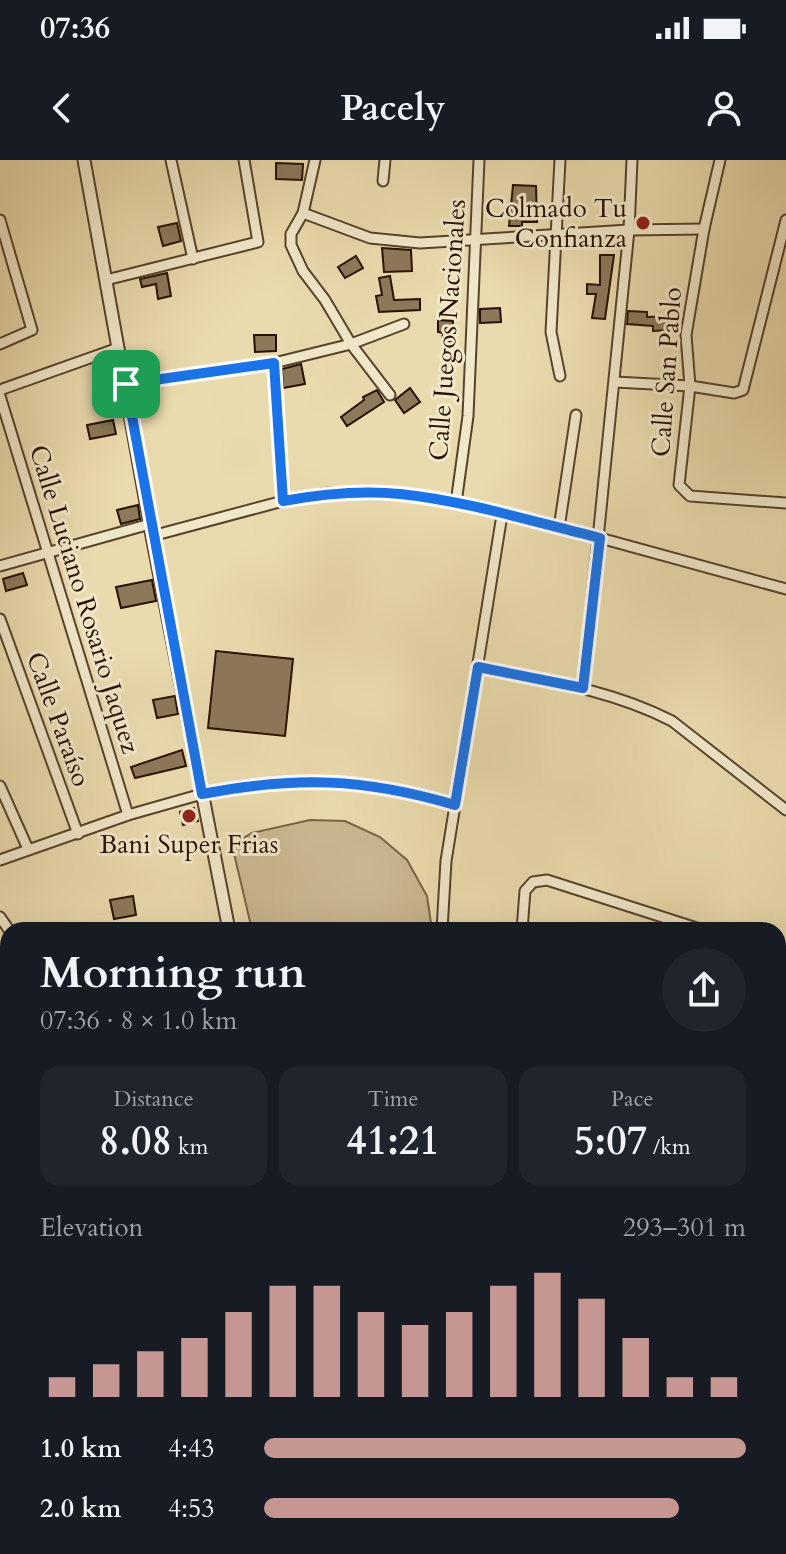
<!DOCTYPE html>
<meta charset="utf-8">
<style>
body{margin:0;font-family:Cardo,serif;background:#20242c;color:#f1f3f6;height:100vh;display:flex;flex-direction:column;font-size:30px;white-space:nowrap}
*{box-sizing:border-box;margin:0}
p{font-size:26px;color:#9ea1a6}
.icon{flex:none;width:44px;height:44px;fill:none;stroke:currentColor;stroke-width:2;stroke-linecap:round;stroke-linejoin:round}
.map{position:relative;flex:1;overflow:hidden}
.drawer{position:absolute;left:0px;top:762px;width:786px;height:632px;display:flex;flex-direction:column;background:#171b24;border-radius:24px 24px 0 0;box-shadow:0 8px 32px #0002}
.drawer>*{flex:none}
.pin{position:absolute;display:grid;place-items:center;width:68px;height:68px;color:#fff;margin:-34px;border-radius:16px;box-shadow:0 4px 12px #0006}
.round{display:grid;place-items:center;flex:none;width:84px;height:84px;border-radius:42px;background:#20242c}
.summary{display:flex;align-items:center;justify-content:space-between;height:136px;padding:0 40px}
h1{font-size:44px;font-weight:600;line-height:60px}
.stats{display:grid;grid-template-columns:repeat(3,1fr);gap:12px;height:136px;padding:8px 40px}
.stats div{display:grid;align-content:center;border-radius:20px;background:#20242c;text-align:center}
.stats b{font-size:40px;font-weight:600}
.stats small{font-size:22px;font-weight:400}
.stats p{font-size:22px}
.chart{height:224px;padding:16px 40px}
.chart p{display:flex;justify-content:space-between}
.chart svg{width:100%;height:144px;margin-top:8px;stroke:#c59692;stroke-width:6}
ul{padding:0 40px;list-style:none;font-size:26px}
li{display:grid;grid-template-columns:128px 96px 1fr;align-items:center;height:60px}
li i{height:20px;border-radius:10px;background:#c59692}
.status{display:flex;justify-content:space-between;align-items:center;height:56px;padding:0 40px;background:#171b24;direction:ltr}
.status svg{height:22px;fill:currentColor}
header{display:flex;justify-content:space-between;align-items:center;height:104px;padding:0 40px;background:#171b24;font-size:36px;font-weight:600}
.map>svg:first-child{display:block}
.green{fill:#c9b890;stroke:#786448;stroke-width:2}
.building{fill:#8c795a;stroke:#270f00;stroke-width:2}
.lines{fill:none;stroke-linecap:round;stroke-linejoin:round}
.minor-casing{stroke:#58422c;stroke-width:13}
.tertiary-casing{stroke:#58422c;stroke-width:15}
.path{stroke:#270f00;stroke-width:2;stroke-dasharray:6 4;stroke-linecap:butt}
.minor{stroke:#f1e8ca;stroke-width:9}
.tertiary{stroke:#f1e8ca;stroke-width:11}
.route-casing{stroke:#fff;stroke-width:16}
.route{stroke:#1a73e8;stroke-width:10}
.poi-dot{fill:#8f2418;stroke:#f1e8ca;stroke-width:3}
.labels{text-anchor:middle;stroke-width:6;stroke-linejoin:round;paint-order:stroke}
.poi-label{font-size:26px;fill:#270f00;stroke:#f1e8ca;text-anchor:end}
.street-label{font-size:26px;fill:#270f00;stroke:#f1e8ca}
</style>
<div class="status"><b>07:36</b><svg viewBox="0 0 49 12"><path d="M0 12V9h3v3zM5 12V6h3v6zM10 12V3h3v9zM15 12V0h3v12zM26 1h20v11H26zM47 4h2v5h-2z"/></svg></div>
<header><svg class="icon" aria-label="back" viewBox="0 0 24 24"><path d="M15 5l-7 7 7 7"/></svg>Pacely<svg class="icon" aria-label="person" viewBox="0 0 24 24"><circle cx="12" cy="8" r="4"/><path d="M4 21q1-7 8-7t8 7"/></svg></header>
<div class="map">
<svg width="786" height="1394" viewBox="0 0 786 1394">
<rect width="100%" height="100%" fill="#eadbae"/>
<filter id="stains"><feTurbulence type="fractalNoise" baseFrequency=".0025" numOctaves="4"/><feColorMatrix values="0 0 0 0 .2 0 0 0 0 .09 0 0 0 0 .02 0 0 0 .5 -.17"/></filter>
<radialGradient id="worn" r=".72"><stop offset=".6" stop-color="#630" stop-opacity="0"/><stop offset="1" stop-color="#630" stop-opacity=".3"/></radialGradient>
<g class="green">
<path d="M310 660 345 661 380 677 407 700 427 736 432 770H252L232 685 252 673Z"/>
<path d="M786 878V1334L778 1338V879Z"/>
<path d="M624 1386H690C671 1394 641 1394 624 1386Z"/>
</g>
<g class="building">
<path d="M276 3 303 4 302 20 276 19Z"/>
<path d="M513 25 536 26 537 62H522V66H509Z"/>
<path d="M177 63 181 81 163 86 158 67Z"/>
<path d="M382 88 411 90 412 111 384 112Z"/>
<path d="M600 95H614L605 159 592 158 596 134H587V124L600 125Z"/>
<path d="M356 96 363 108 345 118 338 107Z"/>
<path d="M167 113 171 136 158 139 156 124 142 127 140 119Z"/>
<path d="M390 116 394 140 420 139V150L379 152 376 136 382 135 379 118Z"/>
<path d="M500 148 501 162 480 163V149Z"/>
<path d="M628 151 647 152V157L673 156V170L653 171V166L627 164Z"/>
<path d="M438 160 453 161 452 182 442 181 443 173 438 172Z"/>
<path d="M254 175H276V191L255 192Z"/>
<path d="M301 204 305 224 283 228 282 209Z"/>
<path d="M410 228 420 242 404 253 395 240Z"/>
<path d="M377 230 384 242 347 266 341 257 364 240 363 237Z"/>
<path d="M113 260 116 274 90 279 87 265Z"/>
<path d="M138 345 140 359 121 364 117 350Z"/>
<path d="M23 413 27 425 6 431 3 419Z"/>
<path d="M152 420 156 441 121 448 116 427Z"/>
<path d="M216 491 293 499 285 576 208 568Z"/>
<path d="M175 536 178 554 157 558 153 540Z"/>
<path d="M182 590 186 606 135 618 131 607Z"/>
<path d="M194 648 198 661 183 665 180 652Z"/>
<path d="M133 736 136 755 114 759 110 740Z"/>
</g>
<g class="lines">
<g class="minor-casing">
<g id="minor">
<path d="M171 0 193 99"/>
<path d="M560 0 551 172 560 216"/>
<path d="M720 0 704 69 686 175 690 226 679 325 690 336 786 343"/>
<path d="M383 21 385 0"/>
<path d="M303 53 315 0"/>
<path d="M0 60 32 170 0 184"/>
<path d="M106 120 258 82 244 0"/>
<path d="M274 203 351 184 404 164"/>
<path d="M615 222 690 226 734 233 743 230 786 60"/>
<path d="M126 224 274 203 283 341"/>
<path d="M0 230 118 188"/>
<path d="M390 235 351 184 325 140 303 111 291 85V74L303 53 370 78 420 83 629 70 704 69"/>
<path d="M0 236 128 655"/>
<path d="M456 343 468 256 479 0"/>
<path d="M559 368 576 255"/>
<path d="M152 376 283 341 328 333 399 334 456 343 600 378 786 429"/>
<path d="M0 406 150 364"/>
<path d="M0 459 78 674"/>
<path d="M478 507C544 520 612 530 672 561L786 650"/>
<path d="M583 528 629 70 632 0"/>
<path d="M0 626 28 689"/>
<path d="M0 700 128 655 202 634"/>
<path d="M0 757 9 770"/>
<path d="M442 770 446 701 502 355"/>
<path d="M522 770 525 731 533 722 547 720 703 770"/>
<path d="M0 1054 8 1061"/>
<path d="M0 1160 8 1168"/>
<path d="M0 1270 8 1276"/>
<path d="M0 1347 8 1352"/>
<path d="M338 1386 340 1394"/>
<path d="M454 1386 457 1394"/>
<path d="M756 1386 759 1394"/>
</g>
</g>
<g class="tertiary-casing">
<g id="tertiary">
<path d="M84 0 152 376 229 770"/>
<path d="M778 812 786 811"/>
<path d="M0 900 8 899"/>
<path d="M147 1394 153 1386"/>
</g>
</g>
<path class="path" d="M215 632C294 616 368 620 445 642"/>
<use href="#minor" class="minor"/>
<use href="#tertiary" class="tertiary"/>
</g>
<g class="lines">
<g class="route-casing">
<path id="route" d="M274 203 283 341C321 334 360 330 400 334 467 341 534 362 600 378L583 528 478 507 455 645C363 618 297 616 202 634L126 224Z"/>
</g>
<use href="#route" class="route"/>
</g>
<g class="poi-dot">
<circle cx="643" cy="63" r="8"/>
<circle cx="189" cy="656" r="8"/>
</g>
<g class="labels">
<g class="poi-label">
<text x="627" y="57">Colmado Tu<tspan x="627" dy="30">Confianza</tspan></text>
<text x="189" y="693" text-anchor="middle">Bani Super Frias</text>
</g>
<g class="street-label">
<text transform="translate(447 170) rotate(-86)" y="9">Calle Juegos Nacionales</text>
<text transform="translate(666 212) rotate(-86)" y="9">Calle San Pablo</text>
<text transform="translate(85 439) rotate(73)" y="9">Calle Luciano Rosario Jaquez</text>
<text transform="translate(59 559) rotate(70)" y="9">Calle Paraíso</text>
</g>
</g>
<rect width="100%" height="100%" filter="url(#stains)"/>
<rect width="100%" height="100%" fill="url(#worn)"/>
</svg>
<div class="pin" style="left:126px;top:224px;background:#1e9e55"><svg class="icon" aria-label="arrive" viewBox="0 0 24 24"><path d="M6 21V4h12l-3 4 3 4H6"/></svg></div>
<section class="drawer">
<div class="summary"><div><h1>Morning run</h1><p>07:36 · 8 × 1.0 km</p></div><a class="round"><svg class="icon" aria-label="share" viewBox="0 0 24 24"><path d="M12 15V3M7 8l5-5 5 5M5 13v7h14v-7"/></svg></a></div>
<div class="stats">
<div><p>Distance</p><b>8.08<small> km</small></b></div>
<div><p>Time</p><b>41:21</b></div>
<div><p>Pace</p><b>5:07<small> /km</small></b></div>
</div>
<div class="chart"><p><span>Elevation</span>293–301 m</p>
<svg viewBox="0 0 160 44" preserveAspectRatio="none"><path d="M5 44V38M15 44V34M25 44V30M35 44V26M45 44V18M55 44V10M65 44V10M75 44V18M85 44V22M95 44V18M105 44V10M115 44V6M125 44V14M135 44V26M145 44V38M155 44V38"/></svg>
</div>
<ul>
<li><b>1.0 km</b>4:43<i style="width:100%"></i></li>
<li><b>2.0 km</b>4:53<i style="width:86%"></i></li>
</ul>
</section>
</div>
